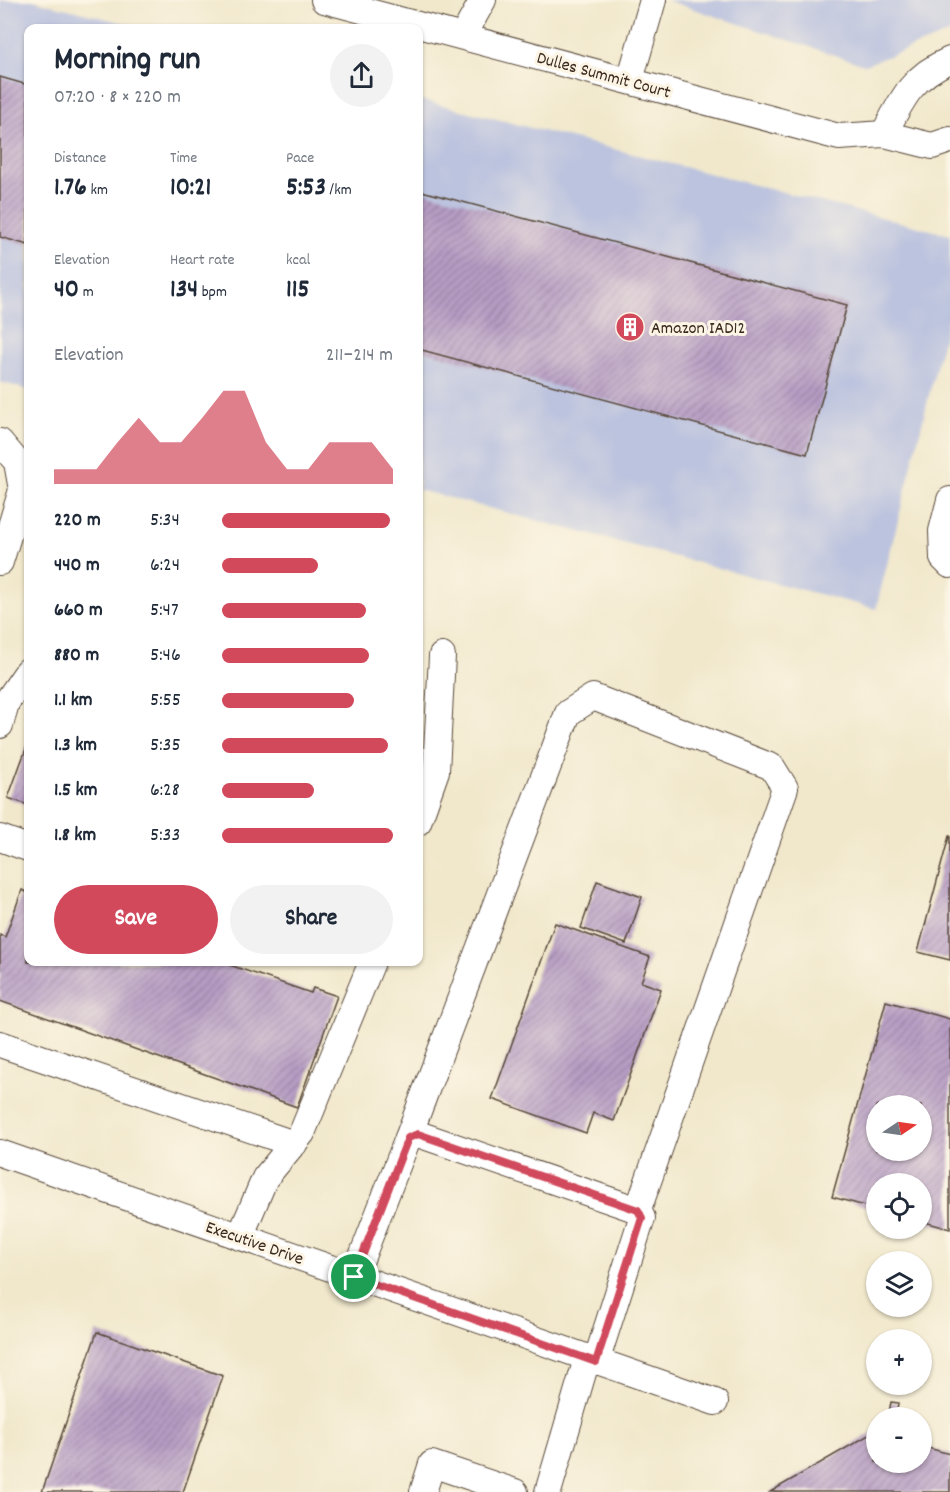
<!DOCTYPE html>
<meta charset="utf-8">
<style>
body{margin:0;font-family:Dekko,sans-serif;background:#f2f2f3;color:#1f2937;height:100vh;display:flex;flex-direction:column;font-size:22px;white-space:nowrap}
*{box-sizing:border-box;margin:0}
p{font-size:20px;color:#747a83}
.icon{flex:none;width:33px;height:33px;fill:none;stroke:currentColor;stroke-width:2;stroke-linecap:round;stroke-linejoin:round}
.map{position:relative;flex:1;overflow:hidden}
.side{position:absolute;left:24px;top:24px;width:399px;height:942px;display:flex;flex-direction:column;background:#fff;border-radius:12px;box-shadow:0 2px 4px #0004}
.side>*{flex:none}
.needle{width:39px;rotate:77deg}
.controls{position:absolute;left:866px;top:1095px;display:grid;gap:12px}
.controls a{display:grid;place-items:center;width:66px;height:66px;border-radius:50%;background:#fff;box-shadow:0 2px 4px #0004;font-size:30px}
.pin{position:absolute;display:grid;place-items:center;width:51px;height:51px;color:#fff;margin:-26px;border:3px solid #fff;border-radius:50%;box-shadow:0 2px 6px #0007}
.round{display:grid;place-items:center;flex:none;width:63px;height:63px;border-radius:32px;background:#f2f2f3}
.overview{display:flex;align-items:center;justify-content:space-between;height:102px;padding:0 30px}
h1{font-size:33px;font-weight:700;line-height:45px}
.figures{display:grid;grid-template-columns:repeat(3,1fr);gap:9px;height:102px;padding:6px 30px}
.figures div{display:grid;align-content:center}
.figures b{font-size:26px;font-weight:700}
.figures small{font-size:16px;font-weight:400}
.figures p{font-size:16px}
.chart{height:168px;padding:12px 30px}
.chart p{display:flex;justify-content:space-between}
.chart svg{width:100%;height:108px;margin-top:6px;fill:#d1495b;opacity:.7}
.primary-button{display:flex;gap:12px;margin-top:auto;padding:12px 30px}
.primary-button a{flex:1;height:69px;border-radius:36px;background:#d1495b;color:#fff;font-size:24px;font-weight:700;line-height:69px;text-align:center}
.primary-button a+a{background:#f2f2f3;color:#1f2937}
ul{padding:0 30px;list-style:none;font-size:20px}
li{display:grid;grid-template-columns:96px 72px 1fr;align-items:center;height:45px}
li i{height:15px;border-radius:8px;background:#d1495b}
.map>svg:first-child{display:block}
.industrial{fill:#bcc3de}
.building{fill:url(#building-hatch);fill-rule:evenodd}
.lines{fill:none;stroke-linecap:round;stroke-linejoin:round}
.minor-casing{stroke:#564638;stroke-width:28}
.minor{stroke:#fff;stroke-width:26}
.route-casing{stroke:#fff;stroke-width:12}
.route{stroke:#d1495b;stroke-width:8}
.labels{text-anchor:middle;stroke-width:6;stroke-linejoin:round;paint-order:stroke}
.street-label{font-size:18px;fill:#3b2a1e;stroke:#fcf5e5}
.poi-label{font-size:18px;fill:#3b2a1e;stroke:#fcf5e5;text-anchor:start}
</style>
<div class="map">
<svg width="950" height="1492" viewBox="0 0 950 1492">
<defs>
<pattern id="building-hatch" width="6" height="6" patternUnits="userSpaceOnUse" patternTransform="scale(1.5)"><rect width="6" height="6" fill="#b69cc4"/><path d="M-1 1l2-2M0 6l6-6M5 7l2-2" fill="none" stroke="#957f9f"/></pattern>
</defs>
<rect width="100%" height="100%" fill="#fcf5e5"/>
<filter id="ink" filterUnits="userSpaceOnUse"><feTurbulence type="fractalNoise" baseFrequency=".0167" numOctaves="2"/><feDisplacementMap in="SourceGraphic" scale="12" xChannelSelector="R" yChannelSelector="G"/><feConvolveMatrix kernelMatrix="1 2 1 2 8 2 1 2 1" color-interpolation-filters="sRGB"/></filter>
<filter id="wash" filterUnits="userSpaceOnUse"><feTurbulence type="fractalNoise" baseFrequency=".008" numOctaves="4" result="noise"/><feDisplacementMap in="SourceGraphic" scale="24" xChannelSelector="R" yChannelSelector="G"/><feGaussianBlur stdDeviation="1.35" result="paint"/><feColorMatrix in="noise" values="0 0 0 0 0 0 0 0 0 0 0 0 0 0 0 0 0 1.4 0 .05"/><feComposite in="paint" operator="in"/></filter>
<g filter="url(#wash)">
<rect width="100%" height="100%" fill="#f1e8cc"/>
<g class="industrial">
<path d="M0 0H32L143 28H28V390L0 382Z"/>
<path d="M666 0H950V33L865 65Z"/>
<path d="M418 99 950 235V311L876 609 419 490Z"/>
</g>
<g id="blocks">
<g class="building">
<path d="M0 77 28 85V245L0 237Z"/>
<path d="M418 190 847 305 807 454 418 349Z"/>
<path d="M27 746 28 747V805L8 798Z"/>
<path d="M949 836H950V960L918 952Z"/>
<path d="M597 881 642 897 626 944 581 928Z"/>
<path d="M22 890 28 893V962H221L311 993 313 988 337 996 297 1107 0 1001V935L5 937Z"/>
<path d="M555 923 650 957 641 982 661 989 614 1121 593 1113 586 1133 492 1099Z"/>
<path d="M886 1001 950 1019V1229L921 1221V1184H876V1209L832 1197ZM876 1106H921V1150H876Z"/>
<path d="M97 1332 223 1376 183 1492H42Z"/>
<path d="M891 1402 898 1403 896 1418H888Z"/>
<path d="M872 1433 876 1434V1462H921V1446L950 1454V1492H770Z"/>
</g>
</g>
</g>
<g filter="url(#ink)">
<use href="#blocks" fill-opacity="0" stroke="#564638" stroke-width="1.5"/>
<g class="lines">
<g class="minor-casing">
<g id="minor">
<path d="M324 0 839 137 884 134 932 146 950 140"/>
<path d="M463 36 483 0"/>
<path d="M630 80 653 0"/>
<path d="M884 134C902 99 912 76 950 60"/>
<path d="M0 442 17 462 22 490 0 562"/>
<path d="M950 500 942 531 943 558 950 565"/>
<path d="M0 725 6 703 28 671"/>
<path d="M418 822 436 771 442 656"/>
<path d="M0 838 28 848"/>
<path d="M0 1044 294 1144"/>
<path d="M408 1138 568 713 593 697 772 767 785 788 638 1210"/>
<path d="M0 1153 715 1402"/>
<path d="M240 1237 265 1178 302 1133 372 962"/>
<path d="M354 1277 408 1138 418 1134 638 1210 642 1218 596 1362"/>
<path d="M423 1492 432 1464 515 1492"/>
<path d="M548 1492 587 1359"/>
</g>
</g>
<use href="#minor" class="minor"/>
</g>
</g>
<g class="lines" filter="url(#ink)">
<g class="route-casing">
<path id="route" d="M418 1134 638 1210 642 1218 596 1362 354 1277 408 1138Z"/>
</g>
<use href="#route" class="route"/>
</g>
<defs>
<g id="building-disc" transform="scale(1.5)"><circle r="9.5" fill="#d1495b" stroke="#fcf5e5"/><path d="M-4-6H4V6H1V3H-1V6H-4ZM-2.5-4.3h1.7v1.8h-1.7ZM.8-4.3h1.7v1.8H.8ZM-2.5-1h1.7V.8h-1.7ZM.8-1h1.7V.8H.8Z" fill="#fff"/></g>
</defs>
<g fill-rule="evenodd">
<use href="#building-disc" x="630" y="327"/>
</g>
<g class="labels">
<g class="street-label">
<text transform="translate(604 74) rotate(15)" y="6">Dulles Summit Court</text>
<text transform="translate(255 1242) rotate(19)" y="6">Executive Drive</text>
</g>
<g class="poi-label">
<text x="651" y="333">Amazon IAD12</text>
</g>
</g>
</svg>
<div class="controls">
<a><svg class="needle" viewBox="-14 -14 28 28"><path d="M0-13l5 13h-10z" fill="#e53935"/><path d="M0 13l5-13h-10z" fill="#747a83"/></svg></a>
<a><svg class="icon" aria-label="locate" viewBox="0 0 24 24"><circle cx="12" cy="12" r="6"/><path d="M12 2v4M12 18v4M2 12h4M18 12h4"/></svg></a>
<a><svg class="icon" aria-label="layers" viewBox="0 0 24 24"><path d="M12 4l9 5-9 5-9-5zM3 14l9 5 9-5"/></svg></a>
<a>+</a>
<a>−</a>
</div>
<div class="pin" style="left:354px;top:1277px;background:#1e9e55"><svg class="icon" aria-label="arrive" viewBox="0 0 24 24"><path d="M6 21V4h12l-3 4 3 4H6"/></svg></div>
<section class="side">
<div class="overview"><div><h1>Morning run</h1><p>07:20 · 8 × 220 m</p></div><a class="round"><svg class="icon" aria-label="share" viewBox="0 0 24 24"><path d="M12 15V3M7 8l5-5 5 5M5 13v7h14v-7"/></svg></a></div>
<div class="figures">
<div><p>Distance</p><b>1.76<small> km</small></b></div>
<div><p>Time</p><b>10:21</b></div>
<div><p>Pace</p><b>5:53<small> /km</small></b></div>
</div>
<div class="figures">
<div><p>Elevation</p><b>40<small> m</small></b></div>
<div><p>Heart rate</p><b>134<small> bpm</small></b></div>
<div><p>kcal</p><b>115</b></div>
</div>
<div class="chart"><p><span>Elevation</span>211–214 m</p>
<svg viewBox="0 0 160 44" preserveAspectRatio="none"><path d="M0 44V38L10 38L20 38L30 27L40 17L50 27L60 27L70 17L80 6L90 6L100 27L110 38L120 38L130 27L140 27L150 27L160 38V44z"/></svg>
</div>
<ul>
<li><b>220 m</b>5:34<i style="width:98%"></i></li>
<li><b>440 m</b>6:24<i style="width:56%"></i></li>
<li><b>660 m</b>5:47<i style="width:84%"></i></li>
<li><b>880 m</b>5:46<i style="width:86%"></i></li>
<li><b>1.1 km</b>5:55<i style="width:77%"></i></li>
<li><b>1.3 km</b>5:35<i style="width:97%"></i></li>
<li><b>1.5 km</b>6:28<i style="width:54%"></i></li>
<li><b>1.8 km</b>5:33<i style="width:100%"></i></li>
</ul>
<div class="primary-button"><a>Save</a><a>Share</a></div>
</section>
</div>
